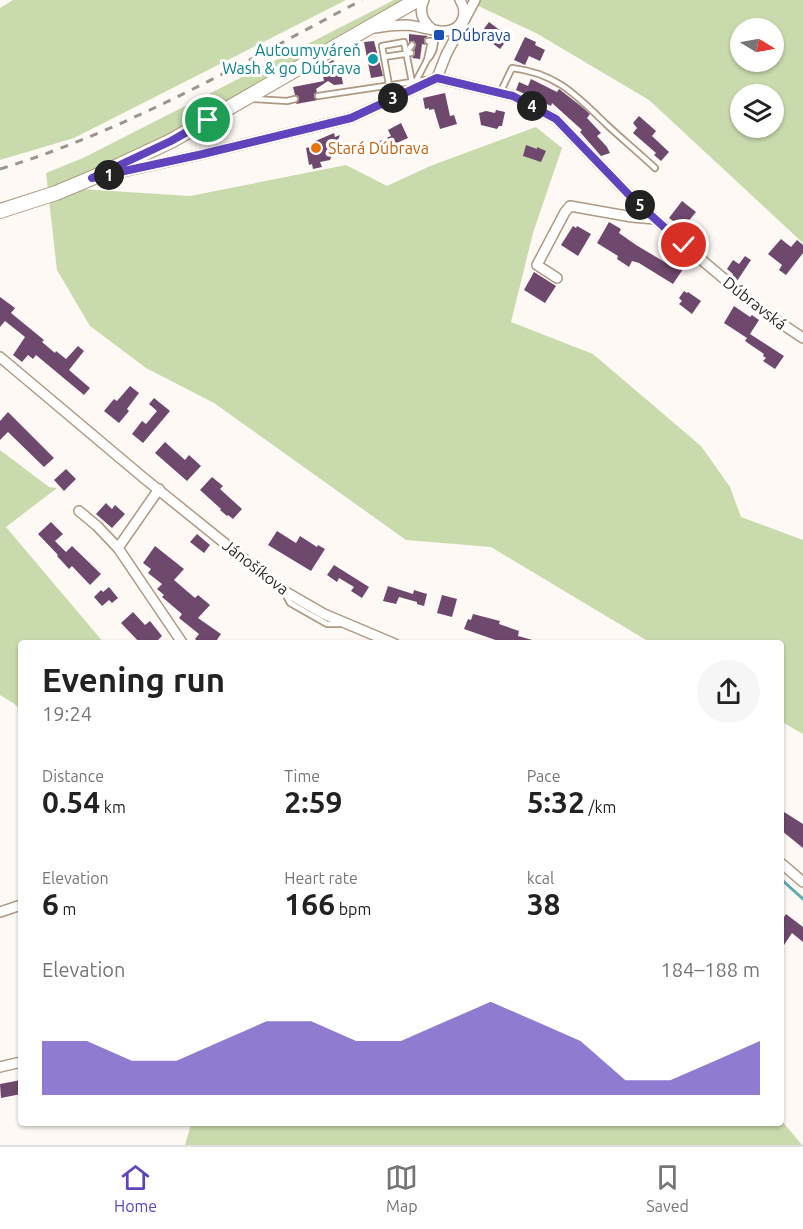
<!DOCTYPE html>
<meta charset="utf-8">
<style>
body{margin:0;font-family:Ubuntu,sans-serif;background:#f6f6f6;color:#222;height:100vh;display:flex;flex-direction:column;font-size:22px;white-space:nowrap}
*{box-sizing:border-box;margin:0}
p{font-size:20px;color:#767676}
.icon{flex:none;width:33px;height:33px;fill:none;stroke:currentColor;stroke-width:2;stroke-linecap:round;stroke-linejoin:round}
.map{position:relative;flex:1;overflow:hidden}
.details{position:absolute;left:18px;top:640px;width:766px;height:486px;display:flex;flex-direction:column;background:#fff;border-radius:6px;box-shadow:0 2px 4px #0004}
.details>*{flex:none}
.needle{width:39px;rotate:100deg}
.fabs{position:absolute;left:730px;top:18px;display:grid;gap:12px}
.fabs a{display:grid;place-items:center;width:54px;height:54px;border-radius:50%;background:#fff;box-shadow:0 2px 4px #0004;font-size:30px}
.pin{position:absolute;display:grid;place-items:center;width:51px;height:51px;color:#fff;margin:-26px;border:3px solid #fff;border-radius:50%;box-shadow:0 2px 6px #0007}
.km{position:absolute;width:30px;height:30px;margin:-15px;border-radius:50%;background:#222;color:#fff;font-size:16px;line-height:30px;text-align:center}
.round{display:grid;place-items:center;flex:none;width:63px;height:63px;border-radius:32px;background:#f6f6f6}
.summary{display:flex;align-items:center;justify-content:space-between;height:102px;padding:0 24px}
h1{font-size:33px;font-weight:600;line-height:45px}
.stats{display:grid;grid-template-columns:repeat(3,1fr);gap:9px;height:102px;padding:6px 24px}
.stats div{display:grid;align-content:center}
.stats b{font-size:30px;font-weight:600}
.stats small{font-size:16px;font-weight:400}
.stats p{font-size:16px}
.chart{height:168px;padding:12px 24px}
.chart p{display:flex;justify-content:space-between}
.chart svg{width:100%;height:108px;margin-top:6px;fill:#6144bd;opacity:.7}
.tab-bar{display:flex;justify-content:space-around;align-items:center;height:84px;border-top:2px solid #e0e0e0;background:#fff;font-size:16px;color:#767676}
.tab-bar a{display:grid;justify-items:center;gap:3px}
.tab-bar .selected{color:#6144bd}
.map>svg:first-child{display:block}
.green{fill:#c9dbad;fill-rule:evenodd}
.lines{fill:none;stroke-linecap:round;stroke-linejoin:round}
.stream{stroke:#5eaab3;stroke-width:3}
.building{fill:#6f486e}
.service-casing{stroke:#af9982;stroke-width:8}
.minor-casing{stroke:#af9982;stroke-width:12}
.primary-casing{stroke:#af9982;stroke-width:16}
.service{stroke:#fff;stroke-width:4.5}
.minor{stroke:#fff;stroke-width:9}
.primary{stroke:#fff;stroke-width:14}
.rail{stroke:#9c958e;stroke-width:3;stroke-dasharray:8 8;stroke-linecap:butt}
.route-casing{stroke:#fff;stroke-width:12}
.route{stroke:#6144bd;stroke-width:8}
.transit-dot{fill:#1a4fb4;stroke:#fff;stroke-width:2}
.culture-dot{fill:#0f9aa8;stroke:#fff;stroke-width:2}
.food-dot{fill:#e8710a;stroke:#fff;stroke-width:2}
.labels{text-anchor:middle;stroke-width:6;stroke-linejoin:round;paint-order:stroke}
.transit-label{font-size:16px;fill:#164399;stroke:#fff;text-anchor:start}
.culture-label{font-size:16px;fill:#0d838f;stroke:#fff;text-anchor:end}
.food-label{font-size:16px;fill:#c56008;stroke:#fff;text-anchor:start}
.street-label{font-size:16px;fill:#2f261d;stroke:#fff}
</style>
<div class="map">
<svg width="803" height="1145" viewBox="0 0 803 1145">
<rect width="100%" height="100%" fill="#fef9f4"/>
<g class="green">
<path d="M13 0H346L74 138 0 160V8Z"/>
<path d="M394 0H408L174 132 114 161 65 188 190 196 346 165 387 186 430 166 536 127 562 148 533 233 511 322 593 354 701 446 730 487 741 517 803 540V734L782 722V644L651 643 491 547 406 540 214 403 146 368 90 326 57 270 46 173 83 158Z"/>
<path d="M476 0H803V243L649 100 536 33 474 4ZM741 28H774V62H741ZM741 94H774V128H741Z"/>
<path d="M0 450 49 487 57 488 6 527 104 643 21 644V710L13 703 0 695Z"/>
<path d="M782 1121 802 1145H185L191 1124H782Z"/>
</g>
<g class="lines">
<path class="stream" d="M782 880 803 899"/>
</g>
<g class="building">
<path d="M489 22 509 37 500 49 480 34Z"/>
<path d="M409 34 428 36 424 39 425 45 422 44 420 59 412 58 415 54 414 50 416 45 414 41 409 42Z"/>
<path d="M525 37 536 42 535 45 545 50 540 61 529 56 525 65 514 60Z"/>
<path d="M374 41 383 76 371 78 364 42Z"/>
<path d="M333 60 337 67H340L343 84 334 85 328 81 316 89 317 92 314 94V97L318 100 296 104 299 98 298 96 295 95 293 87 324 81 321 67Z"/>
<path d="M531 79 557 92 559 89 582 107 590 114 587 118 601 133 597 136 607 147 610 153 601 156 580 132 582 130 552 103 551 106 516 90 519 82 528 86Z"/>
<path d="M445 93 450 116 454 115 457 124 440 129 434 109 429 110V108L425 109 423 98Z"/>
<path d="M496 110 505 112 502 126H499L497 129 481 125 479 113 486 111 495 113Z"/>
<path d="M639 116 656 131 652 136 669 152 661 161 654 155 656 153 633 133 637 128 633 123Z"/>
<path d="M401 123 408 138 381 150 378 142 391 136 388 130Z"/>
<path d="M334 133 335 137 340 135 330 160 320 162 322 167 313 169 312 164 309 165 306 148 314 146 313 142Z"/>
<path d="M526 145 537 149V147L546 151 541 162 523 156Z"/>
<path d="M682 201 696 212 683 228 669 218Z"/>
<path d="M609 222 621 229 619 233 636 245 673 267 675 264 683 269 673 284 639 263 632 261 629 267 617 259 618 256 597 243Z"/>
<path d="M573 226 576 228 577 226 591 234 578 256 561 245Z"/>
<path d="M781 239 791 247 797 240 803 245V253L786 275 779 270 782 265 768 254Z"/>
<path d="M745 256 751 260 737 281 732 276 733 274 727 269 733 260 739 264Z"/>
<path d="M534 272 556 286 545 303 524 290Z"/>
<path d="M684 291 687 293 688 292 701 301 692 314 679 304 682 301 679 298Z"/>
<path d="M0 297 15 308 11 313 44 340 42 342 55 353 56 351 66 359 78 346 84 351 69 370 90 388 84 395 36 355 33 359 28 355 22 362 13 355 25 337 5 321 0 327Z"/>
<path d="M734 306 750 317 752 315 759 320 750 334 784 356 775 369 763 361 766 358 763 356 764 354 745 341 747 338 724 323Z"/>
<path d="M130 386 139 393 127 409 129 411 119 423 104 411 114 399 117 401Z"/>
<path d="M154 398 170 411 143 443 132 434 142 421 146 424 157 411 149 404Z"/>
<path d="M8 412 54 458 44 467 8 432 0 440V421Z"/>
<path d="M165 442 185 460 189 455 201 466 187 481 155 453Z"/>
<path d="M66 469 76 479 64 491 54 480Z"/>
<path d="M212 477 223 486 220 489 242 509 233 519 228 515 227 516 220 510 221 509 200 490Z"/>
<path d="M106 503 112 509 115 505 125 514 112 528 96 514Z"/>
<path d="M51 522 63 534 55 541 66 552 72 546 101 574 90 585 72 566 69 569 57 556 58 555 38 534Z"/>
<path d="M277 531 296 543 300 536 317 547 318 545 325 549 311 571 268 545Z"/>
<path d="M197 534 210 545 204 553 190 542Z"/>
<path d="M155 546 184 569 174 580 195 598 198 595 210 605 198 618 221 634 214 644H201L195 639 199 634 179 618 182 614 162 597 164 595 157 589 162 584 148 573 151 569 143 563Z"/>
<path d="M334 565 369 587 362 598 351 591 354 587 339 578 337 582 327 575Z"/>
<path d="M388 586 413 594 414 590 427 594 424 606 417 604V602L399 597 396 604 383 601Z"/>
<path d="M109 587 118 598 112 603 109 600 102 606 94 597 101 590 103 592Z"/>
<path d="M442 595 457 599 452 617 437 613Z"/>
<path d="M133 612 145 625 150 621 162 636 154 644H141L121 623Z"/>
<path d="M473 614 500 621 499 624 519 631 518 636 536 641V644H507L464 629 468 619 471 620Z"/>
<path d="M784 812 803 824V848L782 831V816Z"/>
<path d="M786 914 803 927V942L792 933 782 948V920Z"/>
<path d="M21 1080V1094L1 1098 0 1084Z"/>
</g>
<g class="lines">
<g class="service-casing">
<g id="service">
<path d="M406 53 412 45"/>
<path d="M384 57 411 53"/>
<path d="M427 60C433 54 434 49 435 41H428"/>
<path d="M416 81 427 60 431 41"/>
<path d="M389 85 382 46 404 42 412 82"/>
<path d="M500 93 512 68C556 73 576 95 606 124 622 139 639 153 655 168"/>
<path d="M318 96 425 80"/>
<path d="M253 99 287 101 295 99"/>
<path d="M285 594 290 603 327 624H340"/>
</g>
</g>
<g class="minor-casing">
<g id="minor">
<path d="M424 0C418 12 423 22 433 30"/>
<path d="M374 28C385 26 396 25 407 25 425 26 455 42 463 18 465 11 464 6 460 0"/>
<path d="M437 78 446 55 475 0"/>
<path d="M108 175 203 154 351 118 437 78 513 96 556 119 634 200 684 245 761 310 803 338"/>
<path d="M557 278 537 265 565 212 570 206 632 217 655 219"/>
<path d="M0 357 145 479 284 591 324 614 395 644"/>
<path d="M159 489 118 548 183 644"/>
<path d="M79 511 97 526 118 548"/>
<path d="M782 864 803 882"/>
<path d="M0 912 21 905"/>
<path d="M0 1067 21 1062"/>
</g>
</g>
<g class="primary-casing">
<path id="primary" d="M0 211 56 193 92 178 171 141 417 0"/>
</g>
<use href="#service" class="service"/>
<use href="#minor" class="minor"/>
<use href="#primary" class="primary"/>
<path class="rail" d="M0 169C128 130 244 62 362 0"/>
</g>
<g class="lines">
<g class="route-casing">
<path id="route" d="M208 120 171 141 92 178 203 154 351 118 437 78 513 96 556 119 634 200 684 245"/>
</g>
<use href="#route" class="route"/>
</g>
<rect class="transit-dot" x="433" y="29" width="12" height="12" rx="3"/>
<circle class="culture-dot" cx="373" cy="59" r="6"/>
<circle class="food-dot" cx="316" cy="148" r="6"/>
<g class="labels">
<g class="transit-label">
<text x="451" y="41">Dúbrava</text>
</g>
<g class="culture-label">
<text x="361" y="56">Autoumyváreň<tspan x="361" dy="18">Wash &amp; go Dúbrava</tspan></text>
</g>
<g class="food-label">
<text x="328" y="154">Stará Dúbrava</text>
</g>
<g class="street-label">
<text transform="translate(755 303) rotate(38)" y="6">Dúbravská</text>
<text transform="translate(256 567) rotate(38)" y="6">Jánošíkova</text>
</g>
</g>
</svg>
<div class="fabs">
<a><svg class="needle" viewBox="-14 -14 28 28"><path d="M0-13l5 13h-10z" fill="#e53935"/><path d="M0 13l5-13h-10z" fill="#767676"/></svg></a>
<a><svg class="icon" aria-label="layers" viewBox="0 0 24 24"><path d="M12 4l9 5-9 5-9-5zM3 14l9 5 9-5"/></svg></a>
</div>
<div class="pin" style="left:208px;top:120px;background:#1e9e55"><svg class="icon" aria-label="arrive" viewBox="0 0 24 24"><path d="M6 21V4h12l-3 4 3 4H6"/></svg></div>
<div class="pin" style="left:684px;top:245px;background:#d93025"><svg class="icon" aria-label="check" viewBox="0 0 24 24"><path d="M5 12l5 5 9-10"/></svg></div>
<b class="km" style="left:109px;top:175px">1</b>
<b class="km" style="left:393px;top:98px">3</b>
<b class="km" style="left:532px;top:106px">4</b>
<b class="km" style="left:640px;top:205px">5</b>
<section class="details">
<div class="summary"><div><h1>Evening run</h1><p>19:24</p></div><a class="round"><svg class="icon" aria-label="share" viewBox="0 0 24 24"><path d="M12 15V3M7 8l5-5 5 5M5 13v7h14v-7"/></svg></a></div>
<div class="stats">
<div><p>Distance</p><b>0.54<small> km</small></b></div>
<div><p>Time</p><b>2:59</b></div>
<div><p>Pace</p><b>5:32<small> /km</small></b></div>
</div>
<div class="stats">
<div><p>Elevation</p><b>6<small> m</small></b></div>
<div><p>Heart rate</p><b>166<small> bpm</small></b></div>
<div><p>kcal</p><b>38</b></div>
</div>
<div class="chart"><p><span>Elevation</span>184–188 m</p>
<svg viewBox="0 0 160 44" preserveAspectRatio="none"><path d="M0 44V22L10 22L20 30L30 30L40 22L50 14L60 14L70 22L80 22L90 14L100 6L110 14L120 22L130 38L140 38L150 30L160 22V44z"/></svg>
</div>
</section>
</div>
<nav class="tab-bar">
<a class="selected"><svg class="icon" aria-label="home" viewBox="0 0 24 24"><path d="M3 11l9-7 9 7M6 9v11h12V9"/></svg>Home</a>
<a><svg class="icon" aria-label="map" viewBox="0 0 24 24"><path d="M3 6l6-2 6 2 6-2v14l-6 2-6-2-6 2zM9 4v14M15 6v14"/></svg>Map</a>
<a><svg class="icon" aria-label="saved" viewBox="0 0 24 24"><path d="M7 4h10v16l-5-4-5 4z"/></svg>Saved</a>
</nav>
